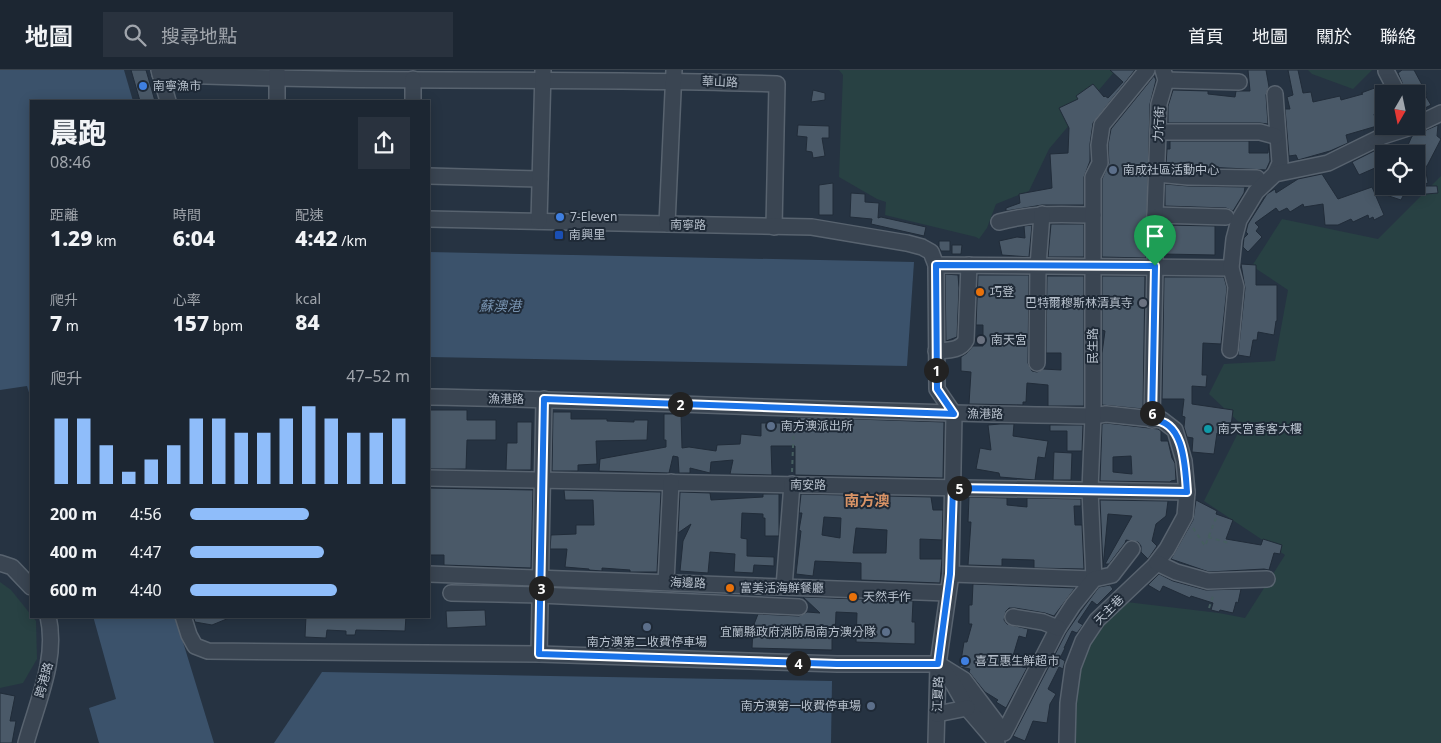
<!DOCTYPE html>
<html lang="zh-TW">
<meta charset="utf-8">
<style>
body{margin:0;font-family:"Noto Sans","Noto Sans TC",sans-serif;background:#29323e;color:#f1f3f6;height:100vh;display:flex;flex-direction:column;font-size:19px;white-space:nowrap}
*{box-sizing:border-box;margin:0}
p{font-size:16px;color:#a0a5ac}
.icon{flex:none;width:28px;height:28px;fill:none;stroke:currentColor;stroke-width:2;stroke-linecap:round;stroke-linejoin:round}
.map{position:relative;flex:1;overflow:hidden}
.panel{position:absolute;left:30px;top:30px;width:400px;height:518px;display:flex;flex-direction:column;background:#1c2632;border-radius:0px;box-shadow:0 2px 12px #0003,0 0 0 1px #3a434d}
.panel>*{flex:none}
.needle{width:32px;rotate:189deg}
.fabs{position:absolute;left:1375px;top:15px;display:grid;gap:10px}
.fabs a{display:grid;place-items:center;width:50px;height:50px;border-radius:0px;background:#1c2632;box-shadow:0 2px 12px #0003,0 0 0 1px #3a434d;font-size:25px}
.pin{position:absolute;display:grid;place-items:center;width:42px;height:42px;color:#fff;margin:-51px -21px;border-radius:50% 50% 50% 0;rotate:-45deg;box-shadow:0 0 5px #0007}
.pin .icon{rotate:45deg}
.km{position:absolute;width:25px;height:25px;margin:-12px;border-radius:50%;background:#222;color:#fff;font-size:14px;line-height:25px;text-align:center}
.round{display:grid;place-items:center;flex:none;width:52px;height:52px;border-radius:0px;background:#29323e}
.headline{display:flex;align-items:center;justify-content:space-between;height:85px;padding:0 20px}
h1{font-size:28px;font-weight:800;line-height:38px}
.metrics{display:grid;grid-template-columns:repeat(3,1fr);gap:8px;height:85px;padding:5px 20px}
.metrics div{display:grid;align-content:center}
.metrics b{font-size:21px;font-weight:800}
.metrics small{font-size:14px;font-weight:400}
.metrics p{font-size:14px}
.chart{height:140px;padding:10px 20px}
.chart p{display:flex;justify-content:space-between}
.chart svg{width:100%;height:90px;margin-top:5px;stroke:#8fbdfa;stroke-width:6}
ul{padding:0 20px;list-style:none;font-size:16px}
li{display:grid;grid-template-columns:80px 60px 1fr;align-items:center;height:38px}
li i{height:12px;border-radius:6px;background:#8fbdfa}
header{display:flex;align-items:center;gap:30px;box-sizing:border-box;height:70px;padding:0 25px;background:#1c2632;border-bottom:1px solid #3a434d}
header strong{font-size:24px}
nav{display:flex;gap:28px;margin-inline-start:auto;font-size:18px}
.search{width:350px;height:45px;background:#29323e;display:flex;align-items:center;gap:12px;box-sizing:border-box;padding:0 18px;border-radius:0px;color:#a0a5ac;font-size:19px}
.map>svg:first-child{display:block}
.green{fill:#284143}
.water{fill:#3b526b}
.building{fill:#4a5968;stroke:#212c39;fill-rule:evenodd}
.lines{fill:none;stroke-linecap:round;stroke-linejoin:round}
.minor-casing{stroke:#58636f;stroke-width:18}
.path{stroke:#465e60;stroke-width:2;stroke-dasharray:4 4;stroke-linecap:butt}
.minor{stroke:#3a4552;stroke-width:15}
.route-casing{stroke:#fff;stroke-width:10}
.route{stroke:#1a73e8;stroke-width:6}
.shop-dot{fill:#3f7fe0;stroke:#1f2a37;stroke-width:2}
.service-dot{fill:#5c6f8a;stroke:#1f2a37;stroke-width:2}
.transit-dot{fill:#1a4fb4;stroke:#1f2a37;stroke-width:2}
.food-dot{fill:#e8710a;stroke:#1f2a37;stroke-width:2}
.worship-dot{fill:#6b7280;stroke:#1f2a37;stroke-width:2}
.culture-dot{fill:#0f9aa8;stroke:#1f2a37;stroke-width:2}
.labels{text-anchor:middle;stroke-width:4;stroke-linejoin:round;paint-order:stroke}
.street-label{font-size:12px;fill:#b7c0cc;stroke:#1f2a37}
.poi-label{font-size:12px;fill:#b7c0cc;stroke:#1f2a37;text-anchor:start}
.water-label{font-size:14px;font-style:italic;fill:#7792af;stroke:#1f2a37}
.quarter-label{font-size:15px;font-weight:bold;fill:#d89366;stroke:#1f2a37}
</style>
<header>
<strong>地圖</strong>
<div class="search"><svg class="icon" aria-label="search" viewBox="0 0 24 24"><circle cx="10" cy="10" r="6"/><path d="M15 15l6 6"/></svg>搜尋地點</div>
<nav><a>首頁</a><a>地圖</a><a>關於</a><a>聯絡</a></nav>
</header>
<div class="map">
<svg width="1441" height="673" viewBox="0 0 1441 673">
<rect width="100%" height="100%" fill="#263342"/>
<g class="green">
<path d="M839 0H1115V1L1049 79 1029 121 996 134 987 158 979 169 976 167 885 145 886 132 877 129 839 107 843 5Z"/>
<path d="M1308 0H1372L1353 19 1312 4Z"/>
<path d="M1441 106V673H1071L1077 596 1118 531 1219 543 1245 548 1285 485 1204 431 1242 355 1209 324 1224 294 1275 291 1288 220 1252 196 1282 149 1378 169Z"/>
<path d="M0 512 11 520 36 551 37 589 23 613 0 618Z"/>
</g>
<g class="water">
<path d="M0 0H124L133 31H31V329L27 316 0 320Z"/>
<path d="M429 182 914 192 907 296 429 287Z"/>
<path d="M93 546H175L214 673H99L89 638 116 629Z"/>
<path d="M322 602 832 611 831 673H274Z"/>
</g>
<g class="building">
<path d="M131 0H146L155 31H140Z"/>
<path d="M1110 0H1135L1093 53 1090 74V91L1084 107V135H1042L1006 141V138L1020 133 1019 124 1052 118 1050 84 1068 83 1069 58 1059 38 1078 29 1076 26 1093 14 1104 27 1105 26 1108 28 1123 12Z"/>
<path d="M1248 0H1266L1269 17 1266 25 1268 54 1260 53H1168V36L1173 20 1208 21V24L1235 27 1236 21H1250Z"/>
<path d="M1288 0H1298L1303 23 1311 22 1313 32 1340 26 1341 30 1363 24 1361 23 1383 15 1387 24H1384V40L1374 44 1377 56 1346 65 1348 73 1330 81 1298 90 1296 85 1289 86 1285 39H1290L1287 27 1293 25Z"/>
<path d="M1402 0H1414L1427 24 1425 25 1431 35 1425 38 1426 40 1416 44V24H1407L1398 3Z"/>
<path d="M1154 6 1156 10 1150 34 1146 188 1102 187V109L1109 93 1108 75 1111 59Z"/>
<path d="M813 20 825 23V30L811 32Z"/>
<path d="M798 55 829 56V68H822L825 86 813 88 812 82 806 81 807 67 797 66Z"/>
<path d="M1438 55 1437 66 1441 69 1427 96 1425 97 1428 113 1416 116V84H1404L1412 66Z"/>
<path d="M1170 71H1249V83H1268L1269 74 1270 91 1266 100 1166 95 1167 79H1170Z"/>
<path d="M1384 76V94L1359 105 1352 92Z"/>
<path d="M1322 104 1338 129 1372 117 1384 145 1374 150 1373 147 1369 149 1368 145 1353 152 1351 149 1338 155H1325L1323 134 1304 137 1303 134 1290 142 1287 138 1279 142 1276 138 1255 153 1259 157 1256 161 1262 167 1248 182 1243 177 1244 168 1248 164 1246 162 1248 154 1267 124 1275 119 1276 123 1298 109Z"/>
<path d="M833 113V145H819V115Z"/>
<path d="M1165 114 1188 116 1245 117 1244 123 1233 141 1226 138 1165 136Z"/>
<path d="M1386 116H1437L1438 123 1403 126 1401 130 1383 124Z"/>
<path d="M851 123 865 124V132L879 133 878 148 881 147 926 157 924 166 871 154 872 149 850 147Z"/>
<path d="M1051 154H1084V187H1048Z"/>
<path d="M1032 155 1029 187 1002 185 999 171 1017 167 1025 168 1024 156Z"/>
<path d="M1164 155 1215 156V185L1164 184Z"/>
<path d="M939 171H950V181H941L939 177Z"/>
<path d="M952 175H962L961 184H952Z"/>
<path d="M1241 194 1256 195V215H1277V251H1276L1274 265 1258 262 1257 270H1253L1250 287 1238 285 1245 218Z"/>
<path d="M945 204 958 205 959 218 957 267 946 271Z"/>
<path d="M978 205H1029L1028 293 1032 301 1037 302 1043 299 1061 300V283H1046L1047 206H1084V336H1048V315L1027 313 1026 332H1023V335L969 334 971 302 961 301V287L967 283 973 276H983V255H976Z"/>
<path d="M1102 206H1145L1143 339 1102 335V283L1105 261 1102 260Z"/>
<path d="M1164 207H1224L1227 218 1221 274 1203 273 1202 305H1207L1206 317 1192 316V334L1233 340 1230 365 1217 363 1214 384 1192 382 1193 368 1187 367 1184 357 1185 347 1182 346 1184 329H1162Z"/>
<path d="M429 340H467V350H496V370H467L466 399H429Z"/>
<path d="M553 342H571V349H607V351L634 352V350H648L647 370 596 371 597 394 578 395V401H552Z"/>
<path d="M664 344H681L682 378 689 377 716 381 717 375 740 374 741 364 761 366V353H796L797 347 944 352 943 408 795 405V376H771L772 405 730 404 733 390 711 392 710 403 690 398V403H679L678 387 673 386 669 403 599 401 600 389 666 377V370H664Z"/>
<path d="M517 352H532L531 400H506L507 373H517Z"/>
<path d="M1106 353 1158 359 1161 361V371H1168L1172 388 1175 393 1176 410 1171 411 1170 412 1100 411 1102 354ZM1131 386 1132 404 1113 402V387Z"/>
<path d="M1000 354H1014L1013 366 1048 371 1045 388 1038 387 1035 410 1000 407 999 403 976 399 980 378 991 380 988 355Z"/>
<path d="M1050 355H1083L1082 381H1067V361H1050Z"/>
<path d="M1054 382 1072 383 1071 410H1053Z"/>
<path d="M429 418 533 420 531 498 444 495V485H429Z"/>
<path d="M564 420 661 422 657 502H630V500L602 498V501L589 500V499L565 497 567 479H550L551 465 576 464V455H594L593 430H565Z"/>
<path d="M680 422 710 423 711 430 763 427V424H779V466H765V448H763V444L742 443 741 468 747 469V486L774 487V496L754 495 753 503 734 502 735 484 710 482 708 503 680 501 683 471 691 454 678 463Z"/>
<path d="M801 424 931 427 933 440H943L942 470 920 469V489H942L940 513 861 510V493L815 491 813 506 796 504 801 461 799 460 802 443H799ZM824 447 841 448 840 468 822 465ZM856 458 887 460 886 483H853Z"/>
<path d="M969 427 1007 428V435L1027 437V428L1081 429V436H1074L1075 455H1082L1084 499 1034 498V490L1002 489V496L968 495 971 452H968Z"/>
<path d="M1100 430 1168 431 1166 446 1156 454 1152 471 1157 476 1148 489 1141 482V476L1138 472 1126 470 1125 473 1109 494H1105L1132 446 1108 444 1103 497Z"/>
<path d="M1196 430 1217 441 1216 444 1233 450 1226 469 1261 475 1263 469 1282 475 1280 484 1274 483 1269 500 1264 499 1209 502 1171 489 1193 450Z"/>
<path d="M1159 504 1173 511 1206 520 1241 519 1238 533 1236 532 1233 543 1220 540 1219 542 1211 540 1213 533 1191 526 1190 528 1163 516 1160 522 1148 515Z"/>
<path d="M973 514 1075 518 1054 546 1045 543 1015 538H1009L1006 541 1004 550 1007 554 1028 559 1026 568 1019 566 1013 586 1016 587 1014 590 1027 598 1006 638 996 632 998 630 985 622 969 602 970 599 960 597 964 572H967L972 554H969V535H972Z"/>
<path d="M1110 515 1113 519 1097 535 1092 531 1078 552 1083 555 1077 563 1072 561 1064 578H1065L1060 588 1065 591 1063 599 1059 597 1048 619 1056 624 1050 634 1047 653 1033 651 1025 671 1013 666 1066 563 1081 541 1099 517Z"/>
<path d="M803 527 913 531 912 552H915V574L856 572 857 543 836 542 835 567H832V580L752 578 753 557 758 544 799 546 807 542 820 543Z"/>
<path d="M485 540 486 556 447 558 446 541Z"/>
<path d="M193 546H234L212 555 195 552Z"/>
<path d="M306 546H406L405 561 356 560 355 565H346V561L327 560 326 568 305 567Z"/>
<path d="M0 623 15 626 10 651H16L12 673H0Z"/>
</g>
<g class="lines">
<g class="minor-casing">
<g id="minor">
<path d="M159 0 168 31"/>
<path d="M1386 1 1398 24"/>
<path d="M160 4C365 14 571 7 777 14L774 157"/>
<path d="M1166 10 1239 12"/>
<path d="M1275 24 1280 93 1275 104"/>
<path d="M277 31V0"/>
<path d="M413 31V9"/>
<path d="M1416 55 1441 43"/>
<path d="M1158 62H1260L1275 66"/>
<path d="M1157 104 1188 107 1257 108"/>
<path d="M429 106 540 109"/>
<path d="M1155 145 1226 147"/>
<path d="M429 149 812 157 907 173 922 177 931 182 936 195 937 319 954 344 951 504 938 594 936 673"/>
<path d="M539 151 543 1"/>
<path d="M999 152C1032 143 1059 144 1093 145"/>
<path d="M667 154 674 0"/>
<path d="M936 195 1231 198"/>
<path d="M1230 280 1236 217 1231 198 1234 169 1239 150 1256 122 1275 104 1328 93 1383 66 1414 56"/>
<path d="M936 281C947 280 961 281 966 270L969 195"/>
<path d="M1037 293 1038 196 1042 144"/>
<path d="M429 327C650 331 872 343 1093 346L1106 344 1162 350 1175 360 1184 391 1187 422 1185 446 1167 479 1154 496 1097 550 1083 571 1073 597 1068 633 1067 673"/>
<path d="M1152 350 1155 196V145L1159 34 1166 10 1163 0"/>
<path d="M429 408 1187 422"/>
<path d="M0 493 12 497 31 517"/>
<path d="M1157 493 1176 502 1208 511 1267 509"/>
<path d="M429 504 947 523"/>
<path d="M951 504 1094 509"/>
<path d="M1094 509 1090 420 1093 346V107L1100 93 1099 75 1102 55 1147 0"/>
<path d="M666 512 671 412"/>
<path d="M784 517 792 414"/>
<path d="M451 523 540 525 799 537"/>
<path d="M183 546 189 565 195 576 208 581 539 584 837 594H938L964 610 1004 663 1058 558 1073 535 1094 509 1112 505 1132 479"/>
<path d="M1013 547 1043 552 1058 558"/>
<path d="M539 584 544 329"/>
<path d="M943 600 954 615 967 638 997 673"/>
<path d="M937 644 967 638"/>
<path d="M26 673C37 632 58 589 48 546"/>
</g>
</g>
<g class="path">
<path d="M792 402 794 352"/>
<path d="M1193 458 1205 476 1216 448"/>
<path d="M1208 467 1229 473"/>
<path d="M1209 538 1214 523"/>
</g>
<use href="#minor" class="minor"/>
</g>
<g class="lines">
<g class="route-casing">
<path id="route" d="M936 195 1155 196 1152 350C1185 350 1185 398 1187 422L953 418 950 504 938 594H837L539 584 544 329 954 344 937 319Z"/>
</g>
<use href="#route" class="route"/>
</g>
<g class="shop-dot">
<circle cx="143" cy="16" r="5"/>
<circle cx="560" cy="147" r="5"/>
<circle cx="965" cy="591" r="5"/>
</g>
<g class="service-dot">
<circle cx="1113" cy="100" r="5"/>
<circle cx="771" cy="356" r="5"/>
<circle cx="647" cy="557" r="5"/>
<circle cx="886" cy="562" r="5"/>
<circle cx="871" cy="636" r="5"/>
</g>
<rect class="transit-dot" x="554" y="160" width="10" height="10" rx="2.5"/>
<g class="food-dot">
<circle cx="980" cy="222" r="5"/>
<circle cx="730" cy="518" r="5"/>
<circle cx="853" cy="527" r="5"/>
</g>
<g class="worship-dot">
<circle cx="1143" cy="233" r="5"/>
<circle cx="981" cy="270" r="5"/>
</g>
<circle class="culture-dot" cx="1208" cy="359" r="5"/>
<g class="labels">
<g class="street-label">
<text transform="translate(720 12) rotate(2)" y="4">華山路</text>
<text transform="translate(1159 54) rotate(-87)" y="4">力行街</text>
<text transform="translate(688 155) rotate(1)" y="4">南寧路</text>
<text transform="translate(1093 276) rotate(-90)" y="4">民生路</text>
<text transform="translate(506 329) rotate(1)" y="4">漁港路</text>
<text transform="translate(985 344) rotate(1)" y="4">漁港路</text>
<text transform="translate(808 415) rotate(1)" y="4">南安路</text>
<text transform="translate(688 513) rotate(2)" y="4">海邊路</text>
<text transform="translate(1109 540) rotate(-45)" y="4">天主巷</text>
<text transform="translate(44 610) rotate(-74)" y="4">跨港路</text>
<text transform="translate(938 624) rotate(-88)" y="4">江夏路</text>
</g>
<g class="poi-label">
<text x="153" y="20">南寧漁市</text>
<text x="1123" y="104">南成社區活動中心</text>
<text x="570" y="151">7-Eleven</text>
<text x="569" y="169">南興里</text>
<text x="990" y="226">巧登</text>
<text x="1133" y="237" text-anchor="end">巴特爾穆斯林清真寺</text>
<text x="991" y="274">南天宮</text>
<text x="781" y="360">南方澳派出所</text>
<text x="1218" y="363">南天宮香客大樓</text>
<text x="740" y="522">富美活海鮮餐廳</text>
<text x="863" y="531">天然手作</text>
<text x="876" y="566" text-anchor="end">宜蘭縣政府消防局南方澳分隊</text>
<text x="647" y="576" text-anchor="middle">南方澳第二收費停車場</text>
<text x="975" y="595">喜互惠生鮮超市</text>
<text x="861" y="640" text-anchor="end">南方澳第一收費停車場</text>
</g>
<g class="water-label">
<text x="500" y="241">蘇澳港</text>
</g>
<g class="quarter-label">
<text x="867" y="436">南方澳</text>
</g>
</g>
</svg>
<div class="fabs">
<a><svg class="needle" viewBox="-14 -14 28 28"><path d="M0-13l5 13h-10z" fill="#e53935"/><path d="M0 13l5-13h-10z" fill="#a0a5ac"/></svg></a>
<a><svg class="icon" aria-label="locate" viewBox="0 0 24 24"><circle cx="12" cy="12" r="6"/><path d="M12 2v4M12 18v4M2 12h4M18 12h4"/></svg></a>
</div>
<div class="pin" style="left:1155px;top:196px;background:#1e9e55"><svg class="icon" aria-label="arrive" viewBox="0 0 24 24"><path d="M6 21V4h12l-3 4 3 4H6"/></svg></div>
<b class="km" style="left:936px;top:300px">1</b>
<b class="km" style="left:680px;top:334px">2</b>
<b class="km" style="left:541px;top:518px">3</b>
<b class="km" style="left:798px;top:593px">4</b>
<b class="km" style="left:959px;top:418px">5</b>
<b class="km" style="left:1152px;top:343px">6</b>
<section class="panel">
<div class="headline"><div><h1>晨跑</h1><p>08:46</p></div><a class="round"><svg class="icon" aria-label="share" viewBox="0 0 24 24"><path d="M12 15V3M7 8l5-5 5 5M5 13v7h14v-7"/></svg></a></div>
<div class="metrics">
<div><p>距離</p><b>1.29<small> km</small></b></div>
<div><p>時間</p><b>6:04</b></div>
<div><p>配速</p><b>4:42<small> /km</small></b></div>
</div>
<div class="metrics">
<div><p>爬升</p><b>7<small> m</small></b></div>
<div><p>心率</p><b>157<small> bpm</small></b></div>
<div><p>kcal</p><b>84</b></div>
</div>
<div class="chart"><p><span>爬升</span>47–52 m</p>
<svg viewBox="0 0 160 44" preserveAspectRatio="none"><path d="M5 44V12M15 44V12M25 44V25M35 44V38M45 44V32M55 44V25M65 44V12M75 44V12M85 44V19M95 44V19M105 44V12M115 44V6M125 44V12M135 44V19M145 44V19M155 44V12"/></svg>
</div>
<ul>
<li><b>200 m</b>4:56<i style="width:54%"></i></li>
<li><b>400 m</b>4:47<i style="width:61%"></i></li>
<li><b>600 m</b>4:40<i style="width:67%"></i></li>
</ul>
</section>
</div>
